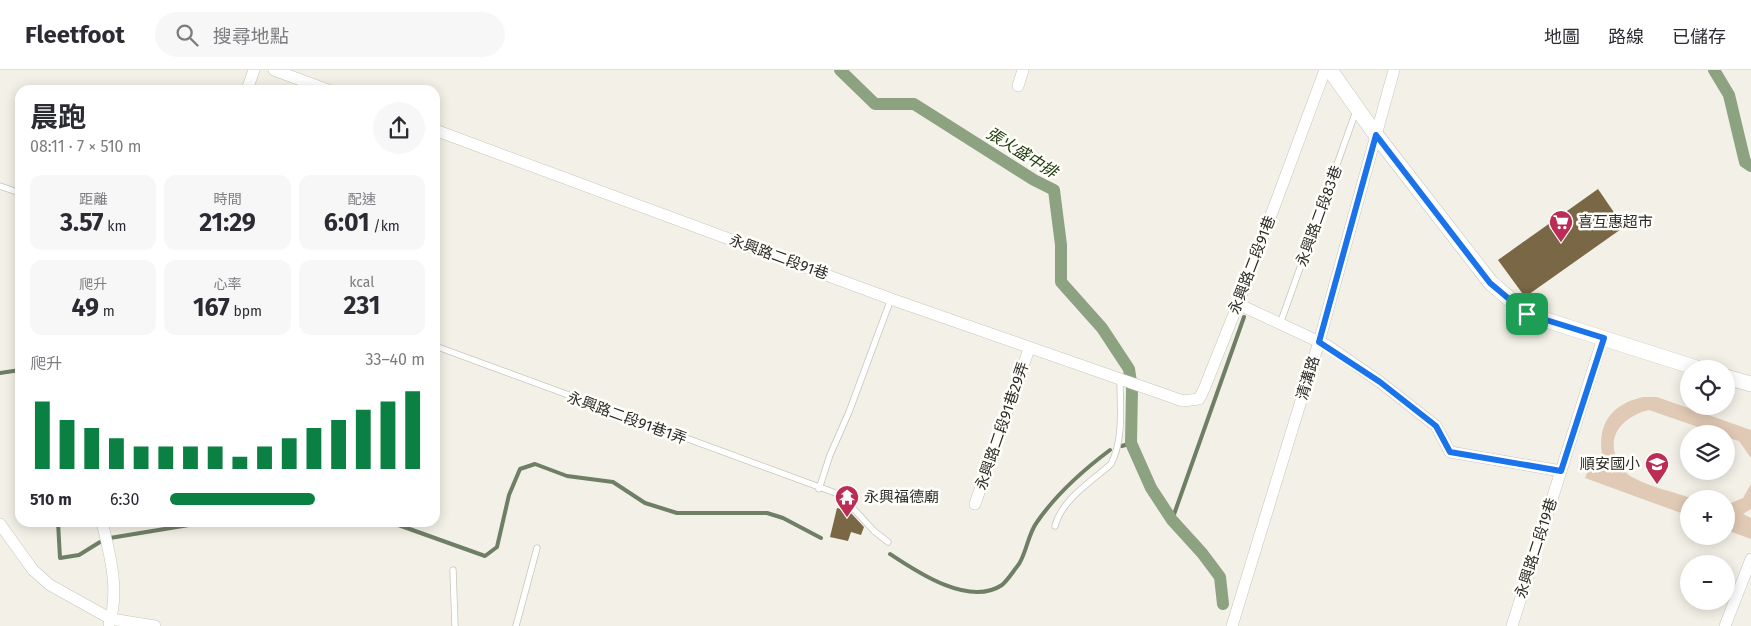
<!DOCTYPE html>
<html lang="zh-TW">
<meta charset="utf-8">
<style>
body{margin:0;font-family:"Fira Sans","Noto Sans TC",sans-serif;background:#f7f7f7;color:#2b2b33;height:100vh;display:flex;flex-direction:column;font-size:19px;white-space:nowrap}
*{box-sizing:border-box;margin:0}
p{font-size:16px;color:#7c7c81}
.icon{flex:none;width:28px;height:28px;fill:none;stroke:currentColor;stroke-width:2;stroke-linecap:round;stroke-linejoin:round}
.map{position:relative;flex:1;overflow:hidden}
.drawer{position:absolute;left:15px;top:15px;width:425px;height:442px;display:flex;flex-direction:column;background:#fff;border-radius:15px;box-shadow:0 2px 12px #0003}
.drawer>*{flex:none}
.buttons{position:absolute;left:1680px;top:290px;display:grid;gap:10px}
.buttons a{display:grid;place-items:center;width:55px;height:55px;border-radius:50%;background:#fff;box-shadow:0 2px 12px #0003;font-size:25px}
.pin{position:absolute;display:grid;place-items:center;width:42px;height:42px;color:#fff;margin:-21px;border-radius:10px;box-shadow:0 2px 8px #0006}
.round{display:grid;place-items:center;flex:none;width:52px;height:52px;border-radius:26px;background:#f7f7f7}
.head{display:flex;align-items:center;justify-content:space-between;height:85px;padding:0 15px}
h1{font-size:28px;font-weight:700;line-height:38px}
.metrics{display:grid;grid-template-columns:repeat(3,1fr);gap:8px;height:85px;padding:5px 15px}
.metrics div{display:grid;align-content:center;border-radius:12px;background:#f7f7f7;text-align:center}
.metrics b{font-size:25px;font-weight:700}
.metrics small{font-size:14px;font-weight:400}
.metrics p{font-size:14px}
.chart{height:140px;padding:10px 15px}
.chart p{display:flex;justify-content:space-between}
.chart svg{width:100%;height:90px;margin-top:5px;stroke:#0b8043;stroke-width:6}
ul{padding:0 15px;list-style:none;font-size:16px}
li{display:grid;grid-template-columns:80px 60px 1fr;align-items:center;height:38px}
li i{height:12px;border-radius:6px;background:#0b8043}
header{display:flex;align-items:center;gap:30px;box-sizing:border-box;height:70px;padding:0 25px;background:#fff;border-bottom:1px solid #e1e1e2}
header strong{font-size:24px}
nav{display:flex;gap:28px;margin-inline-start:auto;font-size:18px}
.search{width:350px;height:45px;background:#f7f7f7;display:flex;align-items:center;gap:12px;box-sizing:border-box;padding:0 18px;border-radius:28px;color:#7c7c81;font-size:19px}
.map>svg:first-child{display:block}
.green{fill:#e1cab5}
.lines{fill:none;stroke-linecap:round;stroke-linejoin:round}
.stream{stroke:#6f7f66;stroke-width:4}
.canal{stroke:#8ca281;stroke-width:12}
.building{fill:#7a6746}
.lane-casing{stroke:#c6c5bb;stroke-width:7}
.street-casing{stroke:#c6c5bb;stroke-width:12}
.secondary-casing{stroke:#c6c5bb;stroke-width:16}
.lane{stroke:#fff;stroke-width:5.5}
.street{stroke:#fff;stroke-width:11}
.secondary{stroke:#fff;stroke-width:15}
.route-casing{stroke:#fff;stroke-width:10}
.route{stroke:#1a73e8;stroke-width:6}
.labels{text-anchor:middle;stroke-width:5;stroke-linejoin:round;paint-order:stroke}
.street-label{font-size:15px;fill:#2c2c28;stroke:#fffefa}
.poi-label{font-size:15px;fill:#2c2c28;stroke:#fffefa;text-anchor:start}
.water-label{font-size:16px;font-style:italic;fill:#1d3b09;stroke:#fffefa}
</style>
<header>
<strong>Fleetfoot</strong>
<div class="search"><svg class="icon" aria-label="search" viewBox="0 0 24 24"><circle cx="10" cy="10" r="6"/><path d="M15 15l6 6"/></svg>搜尋地點</div>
<nav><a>地圖</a><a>路線</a><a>已儲存</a></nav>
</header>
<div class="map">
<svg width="1751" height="556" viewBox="0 0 1751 556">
<rect width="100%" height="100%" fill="#f3f1e7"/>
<g class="green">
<path d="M1643 327H1657L1751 360V388L1739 371 1726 367V364H1718L1649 340C1623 346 1604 367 1619 393 1622 398 1626 404 1632 407 1650 417 1674 422 1694 429H1689V446L1585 408 1590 394 1605 399C1595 364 1603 336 1643 327Z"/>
<path d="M1751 414V439L1743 444 1751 448V469L1726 460V435L1743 428Z"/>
</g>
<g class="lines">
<g class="stream">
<path d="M0 303 20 300"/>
<path d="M1122 376 1131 373"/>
<path d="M1172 450 1244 247"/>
<path d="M58 452 60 488 79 485 100 472"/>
<path d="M390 452 485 486 497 477 509 425 520 399 535 394 567 406 613 412 645 433 677 443H767L783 448 821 468"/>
<path d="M110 468 207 452"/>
<path d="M890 484C917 502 969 537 1002 515 1008 510 1014 500 1019 494 1027 481 1028 464 1037 452 1057 423 1082 401 1110 380"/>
</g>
<g class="canal">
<path d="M840 0 875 34H914L1034 110 1054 120 1061 175V212L1102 258 1129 299 1132 319 1131 373 1151 418 1172 450 1202 483 1220 507 1223 534"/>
<path d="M1714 0 1729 25 1745 92 1751 96"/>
</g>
</g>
<g class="building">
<path d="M1598 119 1624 157 1525 227 1498 190Z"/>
<path d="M837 438 849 441 864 457 861 465 851 462 848 471 830 467Z"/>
</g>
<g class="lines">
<g class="lane-casing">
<g id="lane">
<path d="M0 116 20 123"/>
<path d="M1280 254 1356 41"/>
<path d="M435 276 841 425 874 461 888 472"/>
<path d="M819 419 830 385 849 342 891 229"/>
<path d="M1055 456C1062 429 1091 412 1111 394 1124 369 1120 337 1120 310"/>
<path d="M453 500 455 556"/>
<path d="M516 556 537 478"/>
</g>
</g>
<g class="street-casing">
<g id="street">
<path d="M274 0 328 20"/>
<path d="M1018 16 1023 0"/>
<path d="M247 20 254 0"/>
<path d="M435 60 891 229 1183 331 1199 329 1204 319 1238 234 1325 0"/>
<path d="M1238 234 1328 276 1380 312 1436 356 1450 382 1561 401"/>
<path d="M975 434 1029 279"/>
<path d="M102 452C110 485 120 521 109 554"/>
<path d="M0 454 33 500 50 515 111 549 155 556"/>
<path d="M1232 556 1319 272 1394 0"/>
<path d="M1512 556 1603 268"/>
<path d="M1725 556 1751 489"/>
</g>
</g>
<g class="secondary-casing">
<g id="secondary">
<path d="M1330 0 1376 65 1491 213 1527 244 1700 299"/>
<path d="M1726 307 1751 314"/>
</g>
</g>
<use href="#lane" class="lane"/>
<use href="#street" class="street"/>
<use href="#secondary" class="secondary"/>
</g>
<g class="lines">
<g class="route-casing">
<path id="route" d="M1376 65 1490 213 1527 244 1604 268 1561 401 1450 382 1436 356 1380 312 1319 272Z"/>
</g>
<use href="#route" class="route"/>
</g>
<defs>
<g id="supermarket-pin" transform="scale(1.25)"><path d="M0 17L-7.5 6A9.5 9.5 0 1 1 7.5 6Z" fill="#bc2d56" stroke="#fffefa"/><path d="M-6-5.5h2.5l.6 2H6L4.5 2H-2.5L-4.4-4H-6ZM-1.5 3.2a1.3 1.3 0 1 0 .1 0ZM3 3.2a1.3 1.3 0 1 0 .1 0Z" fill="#fff"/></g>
<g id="school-pin" transform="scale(1.25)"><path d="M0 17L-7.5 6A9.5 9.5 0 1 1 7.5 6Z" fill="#bc2d56" stroke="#fffefa"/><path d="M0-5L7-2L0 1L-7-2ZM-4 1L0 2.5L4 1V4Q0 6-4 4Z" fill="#fff"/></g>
<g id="temple-pin" transform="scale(1.25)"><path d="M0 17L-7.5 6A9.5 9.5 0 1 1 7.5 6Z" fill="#bc2d56" stroke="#fffefa"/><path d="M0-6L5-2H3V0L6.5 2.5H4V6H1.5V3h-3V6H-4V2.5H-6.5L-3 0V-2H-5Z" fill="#fff"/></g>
</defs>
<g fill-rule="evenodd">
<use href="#supermarket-pin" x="1561" y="152"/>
<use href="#school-pin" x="1657" y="394"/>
<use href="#temple-pin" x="847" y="427"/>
</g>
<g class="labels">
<g class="street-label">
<text transform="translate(1319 146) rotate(-70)" y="5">永興路二段83巷</text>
<text transform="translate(779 187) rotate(20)" y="5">永興路二段91巷</text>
<text transform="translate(1252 195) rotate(-69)" y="5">永興路二段91巷</text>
<text transform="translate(1308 308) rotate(-73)" y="5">清溝路</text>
<text transform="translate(627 348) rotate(20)" y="5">永興路二段91巷1弄</text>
<text transform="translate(1002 356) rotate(-71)" y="5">永興路二段91巷29弄</text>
<text transform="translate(1536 478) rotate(-72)" y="5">永興路二段19巷</text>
</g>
<g class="poi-label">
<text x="1578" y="157">喜互惠超市</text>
<text x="1640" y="399" text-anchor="end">順安國小</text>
<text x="864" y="432">永興福德廟</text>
</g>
<g class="water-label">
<text transform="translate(1022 82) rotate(32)" y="6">張火盛中排</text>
</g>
</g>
</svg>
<div class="buttons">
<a><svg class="icon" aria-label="locate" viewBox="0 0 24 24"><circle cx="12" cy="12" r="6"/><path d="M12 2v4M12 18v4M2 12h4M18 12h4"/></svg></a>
<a><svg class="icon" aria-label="layers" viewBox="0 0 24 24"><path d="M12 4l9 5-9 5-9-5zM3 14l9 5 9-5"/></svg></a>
<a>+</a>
<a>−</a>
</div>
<div class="pin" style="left:1527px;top:244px;background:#1e9e55"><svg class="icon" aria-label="arrive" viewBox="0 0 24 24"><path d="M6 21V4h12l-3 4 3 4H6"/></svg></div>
<section class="drawer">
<div class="head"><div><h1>晨跑</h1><p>08:11 · 7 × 510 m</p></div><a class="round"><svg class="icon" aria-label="share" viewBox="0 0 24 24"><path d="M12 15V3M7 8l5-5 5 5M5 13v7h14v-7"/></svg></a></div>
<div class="metrics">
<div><p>距離</p><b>3.57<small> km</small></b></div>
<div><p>時間</p><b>21:29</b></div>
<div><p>配速</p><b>6:01<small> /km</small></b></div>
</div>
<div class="metrics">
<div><p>爬升</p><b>49<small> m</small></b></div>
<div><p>心率</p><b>167<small> bpm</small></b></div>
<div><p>kcal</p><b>231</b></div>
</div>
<div class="chart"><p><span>爬升</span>33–40 m</p>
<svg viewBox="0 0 160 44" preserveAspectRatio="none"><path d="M5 44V11M15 44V20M25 44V24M35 44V29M45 44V33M55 44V33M65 44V33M75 44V33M85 44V38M95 44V33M105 44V29M115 44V24M125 44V20M135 44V15M145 44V11M155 44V6"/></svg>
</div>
<ul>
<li><b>510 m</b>6:30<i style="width:57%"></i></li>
</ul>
</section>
</div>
